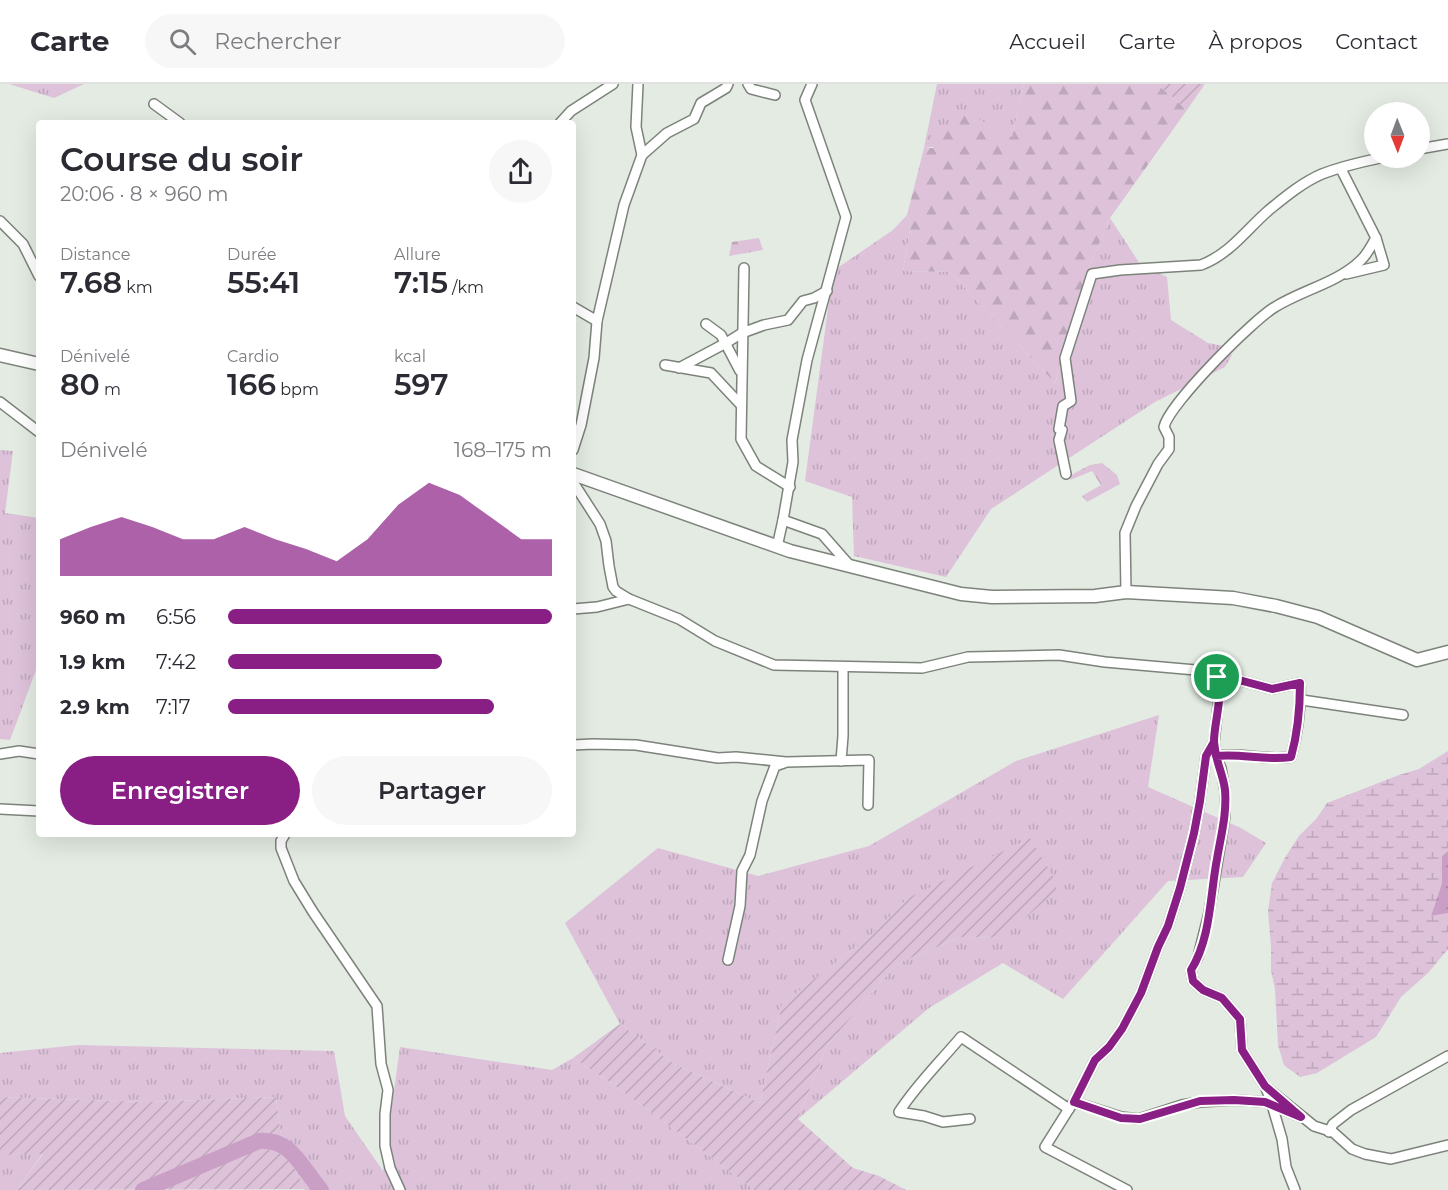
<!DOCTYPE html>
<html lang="fr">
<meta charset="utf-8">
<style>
body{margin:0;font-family:Montserrat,sans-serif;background:#f7f7f7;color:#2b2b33;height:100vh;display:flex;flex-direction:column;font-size:22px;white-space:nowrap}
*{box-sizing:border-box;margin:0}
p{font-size:20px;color:#7c7c81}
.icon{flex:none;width:33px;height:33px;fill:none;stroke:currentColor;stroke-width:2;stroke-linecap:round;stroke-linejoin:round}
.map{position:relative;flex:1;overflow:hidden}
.sheet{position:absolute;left:36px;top:36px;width:540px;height:717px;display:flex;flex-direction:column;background:#fff;border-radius:6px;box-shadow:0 6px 24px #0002}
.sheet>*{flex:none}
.needle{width:39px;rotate:179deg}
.tools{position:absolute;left:1364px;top:18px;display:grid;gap:12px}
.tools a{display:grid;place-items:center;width:66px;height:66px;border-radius:50%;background:#fff;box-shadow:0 6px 24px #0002;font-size:30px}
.pin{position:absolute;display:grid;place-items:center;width:51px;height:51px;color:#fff;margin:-26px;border:3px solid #fff;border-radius:50%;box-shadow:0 2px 6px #0007}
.round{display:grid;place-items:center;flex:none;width:63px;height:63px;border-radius:32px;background:#f7f7f7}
.head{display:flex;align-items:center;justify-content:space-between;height:102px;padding:0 24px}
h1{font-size:33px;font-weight:600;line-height:45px}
.figures{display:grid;grid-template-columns:repeat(3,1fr);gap:9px;height:102px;padding:6px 24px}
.figures div{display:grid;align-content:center}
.figures b{font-size:30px;font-weight:600}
.figures small{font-size:16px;font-weight:400}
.figures p{font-size:16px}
.chart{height:168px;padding:12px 24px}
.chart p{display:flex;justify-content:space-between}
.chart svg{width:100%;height:108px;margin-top:6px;fill:#891f84;opacity:.7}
.cta{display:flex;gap:12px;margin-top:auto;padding:12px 24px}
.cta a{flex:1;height:69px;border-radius:36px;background:#891f84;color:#fff;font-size:24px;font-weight:600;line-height:69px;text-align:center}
.cta a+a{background:#f7f7f7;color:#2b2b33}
ul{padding:0 24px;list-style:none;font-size:20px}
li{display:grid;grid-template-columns:96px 72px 1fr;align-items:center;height:45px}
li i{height:15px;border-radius:8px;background:#891f84}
header{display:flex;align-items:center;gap:36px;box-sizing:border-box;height:84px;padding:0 30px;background:#fff;border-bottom:2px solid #e1e1e2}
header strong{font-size:28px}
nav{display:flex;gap:33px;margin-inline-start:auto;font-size:21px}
.search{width:420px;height:54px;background:#f7f7f7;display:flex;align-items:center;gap:15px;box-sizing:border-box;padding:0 21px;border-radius:33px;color:#7c7c81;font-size:22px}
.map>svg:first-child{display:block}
.grass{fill:url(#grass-tufts)}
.forest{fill:url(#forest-firs)}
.wetland{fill:url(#wetland-marsh)}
.garden{fill:url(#garden-furrows)}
.water{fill:url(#water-ripples)}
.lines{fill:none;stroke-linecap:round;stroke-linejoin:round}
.river{stroke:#ca9fc6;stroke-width:16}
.street-casing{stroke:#7c837a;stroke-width:12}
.secondary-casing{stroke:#7c837a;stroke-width:15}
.street{stroke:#fff;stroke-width:9}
.secondary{stroke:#fff;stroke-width:12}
.route-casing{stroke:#fff;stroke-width:12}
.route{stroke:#891f84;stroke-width:8}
</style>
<header>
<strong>Carte</strong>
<div class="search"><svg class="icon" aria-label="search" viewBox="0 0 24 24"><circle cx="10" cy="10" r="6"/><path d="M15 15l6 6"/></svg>Rechercher</div>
<nav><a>Accueil</a><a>Carte</a><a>À propos</a><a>Contact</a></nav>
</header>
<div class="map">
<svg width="1448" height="1106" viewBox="0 0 1448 1106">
<defs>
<pattern id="grass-tufts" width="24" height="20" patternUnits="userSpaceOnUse" patternTransform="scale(1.5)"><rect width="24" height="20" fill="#ddc2da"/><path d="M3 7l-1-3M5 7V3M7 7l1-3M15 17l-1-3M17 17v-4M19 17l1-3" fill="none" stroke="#bea7bb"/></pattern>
<pattern id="forest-firs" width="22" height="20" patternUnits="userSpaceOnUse" patternTransform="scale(1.5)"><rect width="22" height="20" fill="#ddc2da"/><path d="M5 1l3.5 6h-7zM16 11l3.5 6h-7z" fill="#bea7bb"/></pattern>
<pattern id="wetland-marsh" width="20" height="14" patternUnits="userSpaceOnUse" patternTransform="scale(1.5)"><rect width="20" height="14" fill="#ddc2da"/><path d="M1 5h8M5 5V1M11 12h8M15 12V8" fill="none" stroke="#bea7bb"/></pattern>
<pattern id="garden-furrows" width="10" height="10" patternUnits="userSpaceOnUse" patternTransform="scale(1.5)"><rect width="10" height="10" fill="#ddc2da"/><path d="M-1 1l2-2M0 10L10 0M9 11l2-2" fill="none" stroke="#bea7bb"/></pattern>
<pattern id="water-ripples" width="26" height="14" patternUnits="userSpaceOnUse" patternTransform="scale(1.5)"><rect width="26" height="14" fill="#ca9fc6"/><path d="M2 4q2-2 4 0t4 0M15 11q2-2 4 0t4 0" fill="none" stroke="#a482a1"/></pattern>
</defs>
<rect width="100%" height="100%" fill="#e3ebe2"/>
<g class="grass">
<path d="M9 0H84L54 14Z"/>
<path d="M937 0H1024L1012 53 924 64Z"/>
<path d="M907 131 911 140 903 187 950 188 1055 299 1089 183 1110 134 1140 180 1167 193 1171 236 1208 259 1224 262 1232 271 1225 283 1155 318 991 425 946 493 854 472 852 413 805 397 833 187 893 146Z"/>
<path d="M0 366 13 367 5 429 39 434V578L10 656 0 655Z"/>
<path d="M1159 631 1148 703 1241 744 1266 759 1243 793 1168 797 1063 915 1003 879 929 924 798 1035 827 962 896 880 961 853 1002 854 908 814 873 850 782 920 760 1019 674 980 620 940 565 839 658 764 758 792 869 762 1016 677Z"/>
<path d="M78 961 334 967 345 1032 383 1087 400 963 552 986 573 974 614 1001 755 1106H304L305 1105 282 1059 276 1013 148 1018 0 1013V969Z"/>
<path d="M43 1069 17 1106H0V1071Z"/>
</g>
<g class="forest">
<path d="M1024 0H1157L1187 26 1110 134 1089 183 1055 299 950 188 903 187 911 140 907 131 924 64H933L960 25 1012 53Z"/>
<path d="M759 154 763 166 729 172 732 158Z"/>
<path d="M1102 379 1117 391 1120 400 1087 418 1082 412 1101 401 1092 387 1070 396 1071 391 1090 381Z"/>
</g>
<path class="wetland" d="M1448 667V767L1442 772V799L1431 832 1448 829V865L1428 889 1401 913 1376 953 1317 989 1300 993 1284 981 1278 961 1275 905 1271 887V862L1268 827 1272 799 1286 772 1299 752 1317 734 1327 719 1399 691 1419 685Z"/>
<g class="garden">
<path d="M1157 0H1205L1187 26Z"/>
<path d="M1030 754 1057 799 1055 808 1002 854 961 853 896 880 827 962 798 1035 853 1084 879 1092 906 1106H755L614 1001 573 974 620 940 674 980 760 1019 782 920 873 850 908 814Z"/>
<path d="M0 1013 148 1018 276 1013 282 1059 305 1105 17 1106 43 1070 0 1071Z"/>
</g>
<path class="water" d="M1448 767V829L1431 832 1442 799V772Z"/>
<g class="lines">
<path class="river" d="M143 1106 259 1057C292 1054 302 1085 321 1106"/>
<g class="street-casing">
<g id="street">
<path d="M748 0 751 5 775 11"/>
<path d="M812 0 805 16 846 133 807 276 792 356 793 378 783 436 822 450 851 483"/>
<path d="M154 20 180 39"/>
<path d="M560 39 571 27 613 0"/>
<path d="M1419 65 1448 60"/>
<path d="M642 71 667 49 694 35 701 19 726 4 728 0"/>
<path d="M1341 85 1376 154 1384 181 1346 190"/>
<path d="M0 137 23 160 39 192"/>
<path d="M744 184 741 355 756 382 790 403"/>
<path d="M573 223 597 237"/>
<path d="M706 240 721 251 740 287"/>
<path d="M665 281 711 289 741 321"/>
<path d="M679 284 726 259 742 249 764 241 788 236 803 217 814 214 827 207"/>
<path d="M0 318 39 348"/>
<path d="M573 366 581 341 594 274 597 237 624 121 642 71 636 43 638 0"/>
<path d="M1066 390 1059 356 1062 346 1059 345 1063 322 1071 317 1065 274 1092 190 1120 186 1201 181C1230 170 1246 146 1269 126 1285 113 1303 98 1322 90 1340 83 1361 78 1380 74"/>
<path d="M573 398 600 440 606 457 609 482 613 503 616 507 629 515 679 535 715 557 774 581 922 584 968 573 1059 571 1105 578 1207 587C1215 591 1218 595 1220 604L1214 658 1216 672 1221 684 1225 707V732L1209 829 1198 873 1191 886 1193 897 1203 906 1222 914 1240 935 1242 966 1265 1002 1270 1014 1282 1055 1286 1083 1295 1106"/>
<path d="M777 463 783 436"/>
<path d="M1126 508 1125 449 1136 422 1158 380 1169 365V353L1164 343C1169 320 1253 236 1275 223 1302 206 1337 199 1360 177 1367 171 1371 162 1376 154"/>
<path d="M573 525 597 523 629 515"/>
<path d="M1302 616 1403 631"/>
<path d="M1214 658 1206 672 1200 717 1194 749 1180 804 1168 842 1158 863 1141 909 1122 945 1109 963 1095 976 1074 1018 1121 1033 1139 1035 1182 1021 1200 1018 1234 1016 1265 1018 1301 1033"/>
<path d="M573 661 593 660 636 661 718 674 736 673 786 678 869 676 868 721"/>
<path d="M0 670 19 667 39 670"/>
<path d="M1216 672C1241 668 1265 677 1291 673 1298 648 1301 625 1300 599L1272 605 1239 596 1217 593"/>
<path d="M841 677 843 652V583"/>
<path d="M0 725 39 727"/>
<path d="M285 750 281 757V764L294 797 313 828 377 922 381 980 388 1006 385 1030V1062L390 1084 400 1106"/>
<path d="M728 876 740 822 742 787 750 771 762 717 775 682 784 679"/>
<path d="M1267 1004 1314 1042 1333 1048 1352 1065 1365 1070 1391 1075 1448 1061"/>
<path d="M1072 1020 1045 1063 1127 1106"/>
<path d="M970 1035 943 1038 924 1032 899 1028C917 1000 940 978 961 953L1069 1025"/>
<path d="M1329 1048 1333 1040 1351 1026 1448 972"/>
</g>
</g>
<g class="secondary-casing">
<g id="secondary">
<path d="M0 271 39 280"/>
<path d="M573 390 790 467 961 510 992 513 1095 512 1126 508 1233 514 1276 522 1318 533 1417 576 1448 568"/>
</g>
</g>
<use href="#street" class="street"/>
<use href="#secondary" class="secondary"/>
</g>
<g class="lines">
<g class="route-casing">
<path id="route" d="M1217 593C1224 608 1214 640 1214 657 1214 674 1223 689 1225 706 1227 730 1221 751 1217 775 1210 811 1211 854 1191 886L1193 897 1203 906 1222 914 1240 935 1242 966 1265 1002 1301 1033 1265 1018 1234 1016 1200 1017 1140 1035 1121 1034 1074 1018 1095 976 1109 963 1122 945 1141 909 1158 863 1168 842 1180 804 1194 749 1200 717 1206 672 1214 658 1216 672C1241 669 1265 677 1291 673 1298 648 1300 625 1300 599L1272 605 1239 596 1217 593"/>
</g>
<use href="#route" class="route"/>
</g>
</svg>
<div class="tools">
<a><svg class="needle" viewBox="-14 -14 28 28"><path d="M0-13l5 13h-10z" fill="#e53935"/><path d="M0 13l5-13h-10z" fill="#7c7c81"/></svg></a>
</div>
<div class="pin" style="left:1217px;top:593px;background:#1e9e55"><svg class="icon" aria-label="arrive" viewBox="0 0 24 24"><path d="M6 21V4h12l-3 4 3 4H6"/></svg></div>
<section class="sheet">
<div class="head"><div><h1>Course du soir</h1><p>20:06 · 8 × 960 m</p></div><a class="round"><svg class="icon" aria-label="share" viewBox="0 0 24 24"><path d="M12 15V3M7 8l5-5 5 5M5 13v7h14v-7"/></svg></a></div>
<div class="figures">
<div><p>Distance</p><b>7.68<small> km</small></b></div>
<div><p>Durée</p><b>55:41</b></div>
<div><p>Allure</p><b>7:15<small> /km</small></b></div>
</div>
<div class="figures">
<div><p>Dénivelé</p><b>80<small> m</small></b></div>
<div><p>Cardio</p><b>166<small> bpm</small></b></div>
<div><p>kcal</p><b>597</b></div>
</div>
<div class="chart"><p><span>Dénivelé</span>168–175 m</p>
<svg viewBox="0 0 160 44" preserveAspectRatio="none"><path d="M0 44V29L10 24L20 20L30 24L40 29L50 29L60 24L70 29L80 33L90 38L100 29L110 15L120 6L130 11L140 20L150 29L160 29V44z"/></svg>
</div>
<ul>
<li><b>960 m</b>6:56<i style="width:100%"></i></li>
<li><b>1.9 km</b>7:42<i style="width:66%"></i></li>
<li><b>2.9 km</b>7:17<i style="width:82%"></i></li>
</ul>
<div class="cta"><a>Enregistrer</a><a>Partager</a></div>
</section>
</div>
